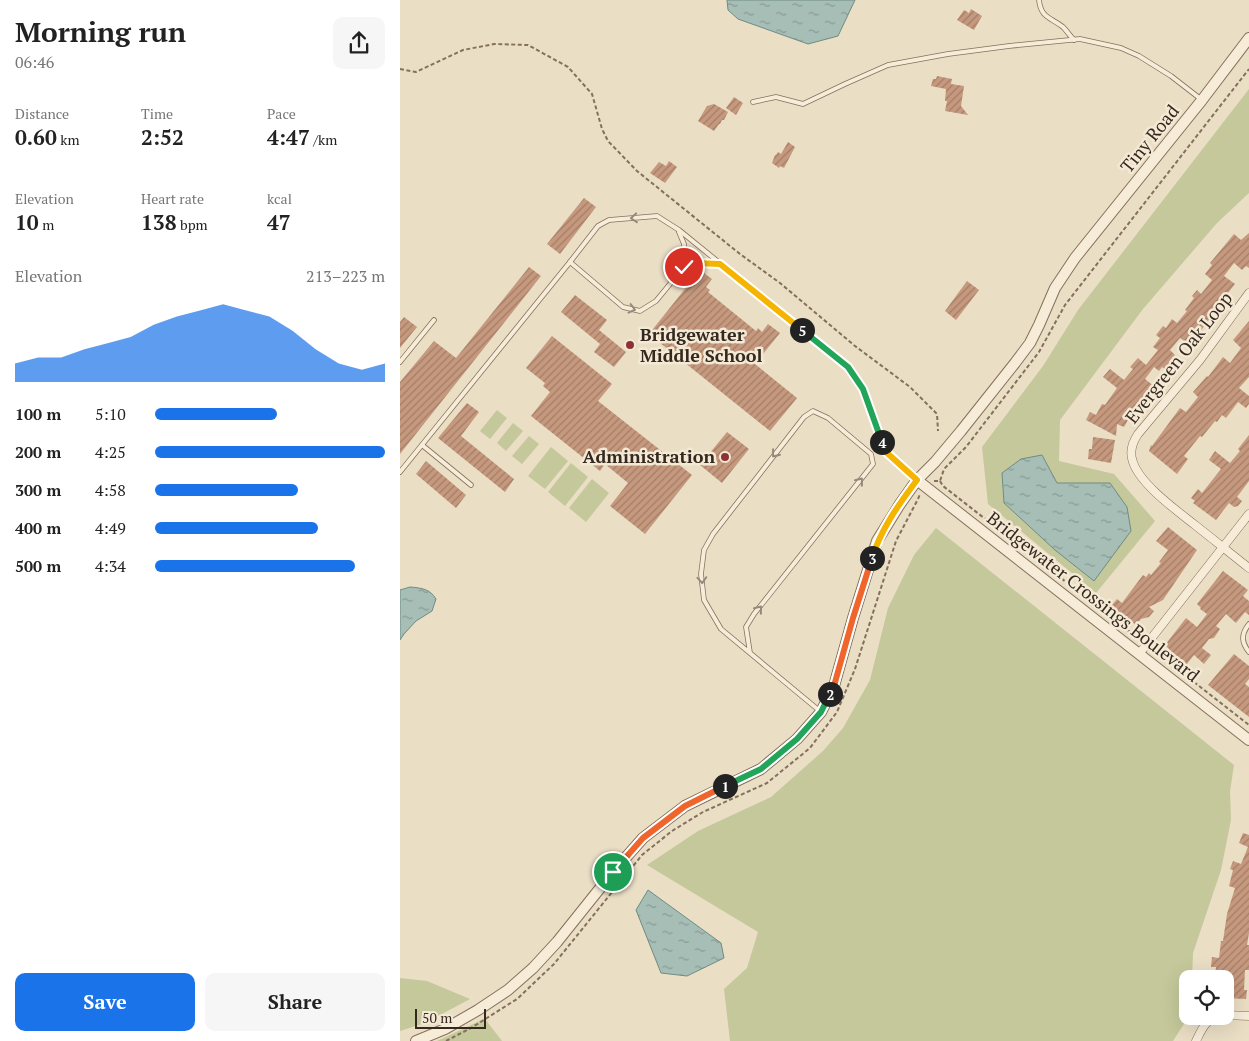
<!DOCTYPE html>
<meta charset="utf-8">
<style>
body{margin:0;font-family:"PT Serif",serif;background:#f6f6f6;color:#222;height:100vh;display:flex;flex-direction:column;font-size:19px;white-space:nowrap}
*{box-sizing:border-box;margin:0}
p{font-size:16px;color:#767676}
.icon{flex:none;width:28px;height:28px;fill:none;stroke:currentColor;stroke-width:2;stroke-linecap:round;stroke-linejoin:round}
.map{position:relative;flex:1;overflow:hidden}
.details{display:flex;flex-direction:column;background:#fff;width:400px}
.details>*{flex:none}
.fabs{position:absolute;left:779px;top:970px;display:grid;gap:10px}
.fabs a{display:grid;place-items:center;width:55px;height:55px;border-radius:10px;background:#fff;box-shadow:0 5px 20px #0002;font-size:25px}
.scale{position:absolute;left:15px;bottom:12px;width:71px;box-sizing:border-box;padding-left:5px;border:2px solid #35291f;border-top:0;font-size:14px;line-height:18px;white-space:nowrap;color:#35291f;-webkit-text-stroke:4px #f3e9d4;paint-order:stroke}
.pin{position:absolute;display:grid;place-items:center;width:42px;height:42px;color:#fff;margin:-21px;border:2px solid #fff;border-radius:50%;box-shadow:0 1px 5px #0007}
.km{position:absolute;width:25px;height:25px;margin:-12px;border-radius:50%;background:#222;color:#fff;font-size:14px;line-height:25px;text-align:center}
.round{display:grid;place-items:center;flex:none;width:52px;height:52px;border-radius:10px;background:#f6f6f6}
.head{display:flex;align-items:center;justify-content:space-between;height:85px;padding:0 15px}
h1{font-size:28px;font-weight:800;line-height:38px}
.figures{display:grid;grid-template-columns:repeat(3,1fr);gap:8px;height:85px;padding:5px 15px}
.figures div{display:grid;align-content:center}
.figures b{font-size:21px;font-weight:800}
.figures small{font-size:14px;font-weight:400}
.figures p{font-size:14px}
.chart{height:140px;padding:10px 15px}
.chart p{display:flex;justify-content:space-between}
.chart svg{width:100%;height:90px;margin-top:5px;fill:#1a73e8;opacity:.7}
.action{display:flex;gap:10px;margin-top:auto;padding:10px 15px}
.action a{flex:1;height:58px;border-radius:10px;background:#1a73e8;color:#fff;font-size:20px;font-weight:800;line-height:58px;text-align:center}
.action a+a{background:#f6f6f6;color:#222}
ul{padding:0 15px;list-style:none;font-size:16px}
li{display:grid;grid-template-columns:80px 60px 1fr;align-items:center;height:38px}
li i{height:12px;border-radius:6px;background:#1a73e8}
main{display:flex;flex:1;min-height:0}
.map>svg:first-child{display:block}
.green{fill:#c4c89a}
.water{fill:url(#water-ripples);stroke:#6e8c83}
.building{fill:url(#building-hatch)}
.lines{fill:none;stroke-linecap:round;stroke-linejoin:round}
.service-casing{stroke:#84705d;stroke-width:5.5}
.minor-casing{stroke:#84705d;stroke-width:9}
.tertiary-casing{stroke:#84705d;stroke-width:12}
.path{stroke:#84705d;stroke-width:2;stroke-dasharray:4 2.5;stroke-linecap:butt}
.service{stroke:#f6ecd8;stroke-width:4}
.minor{stroke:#f6ecd8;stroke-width:8}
.tertiary{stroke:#f6ecd8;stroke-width:10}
.oneway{stroke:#968a7c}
.split-1-casing{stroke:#fff;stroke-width:10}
.split-2-casing{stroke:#fff;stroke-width:10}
.split-3-casing{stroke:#fff;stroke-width:10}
.split-4-casing{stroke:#fff;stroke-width:10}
.split-5-casing{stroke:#fff;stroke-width:10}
.split-6-casing{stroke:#fff;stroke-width:10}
.split-1{stroke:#f0652b;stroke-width:6}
.split-2{stroke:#22a559;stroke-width:6}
.split-3{stroke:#f0652b;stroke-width:6}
.split-4{stroke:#f5b400;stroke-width:6}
.split-5{stroke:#22a559;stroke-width:6}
.split-6{stroke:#f5b400;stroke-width:6}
.poi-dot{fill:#8e3136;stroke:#f3e9d4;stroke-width:2}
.labels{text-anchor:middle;stroke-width:5;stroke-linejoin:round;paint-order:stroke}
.street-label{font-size:18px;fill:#35291f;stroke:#f3e9d4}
.poi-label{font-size:18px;font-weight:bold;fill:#35291f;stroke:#f3e9d4;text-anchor:start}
</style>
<main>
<section class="details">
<div class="head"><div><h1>Morning run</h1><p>06:46</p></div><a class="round"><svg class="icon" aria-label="share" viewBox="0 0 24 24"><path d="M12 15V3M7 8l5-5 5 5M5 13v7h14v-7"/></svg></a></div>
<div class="figures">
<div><p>Distance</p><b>0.60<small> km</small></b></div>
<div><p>Time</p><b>2:52</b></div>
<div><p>Pace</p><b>4:47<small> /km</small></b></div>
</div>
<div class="figures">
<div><p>Elevation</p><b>10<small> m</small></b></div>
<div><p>Heart rate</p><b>138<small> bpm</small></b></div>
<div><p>kcal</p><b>47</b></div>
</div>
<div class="chart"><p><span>Elevation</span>213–223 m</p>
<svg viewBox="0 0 160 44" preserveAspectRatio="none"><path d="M0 44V35L10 32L20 32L30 28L40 25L50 22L60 16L70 12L80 9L90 6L100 9L110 12L120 19L130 28L140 35L150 38L160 35V44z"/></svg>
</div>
<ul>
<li><b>100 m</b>5:10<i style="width:53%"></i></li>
<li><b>200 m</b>4:25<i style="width:100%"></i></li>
<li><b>300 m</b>4:58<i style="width:62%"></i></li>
<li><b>400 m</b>4:49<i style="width:71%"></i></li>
<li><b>500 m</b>4:34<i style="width:87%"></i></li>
</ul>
<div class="action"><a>Save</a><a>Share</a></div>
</section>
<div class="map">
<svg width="849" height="1041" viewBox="0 0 849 1041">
<defs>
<pattern id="water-ripples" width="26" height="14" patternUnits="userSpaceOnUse" patternTransform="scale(1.25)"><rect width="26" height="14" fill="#a6beb6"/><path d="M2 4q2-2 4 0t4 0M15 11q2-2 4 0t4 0" fill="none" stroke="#889a93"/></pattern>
<pattern id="building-hatch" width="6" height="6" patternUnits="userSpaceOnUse" patternTransform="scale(1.25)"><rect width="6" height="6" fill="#c6997e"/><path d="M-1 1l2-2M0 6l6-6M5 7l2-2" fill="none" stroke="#a27d67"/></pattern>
</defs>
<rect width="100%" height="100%" fill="#eadec5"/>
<g class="green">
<path d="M849 89V193L817 223 743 309 660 420 659 461 714 474 755 521 696 593 588 504 582 447 643 366 678 310Z"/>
<path d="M97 410 107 418 90 439 80 431Z"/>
<path d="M113 423 123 431 106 451 97 443Z"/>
<path d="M129 436 139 444 122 464 112 456Z"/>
<path d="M151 447 168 461 145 489 128 476Z"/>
<path d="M171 463 188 477 165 506 148 492Z"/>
<path d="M192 479 209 493 186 522 169 508Z"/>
<path d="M536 528 834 765 830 791 831 820 821 870 793 953 792 979H788V1016H789L773 1041H330L324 989 347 968 358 932 247 865 298 831 371 797 423 751 443 728 470 680 488 608 514 555Z"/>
<path d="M0 978 27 981 70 999 25 1023 0 1031Z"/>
<path d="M85 1019 102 1041H37L84 1019Z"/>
</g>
<g class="water">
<path d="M327 0H455L438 36 408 44 338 19 328 10Z"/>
<path d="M642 455 657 483H710L727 507 731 531 694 581 655 550 604 503 602 473 621 459Z"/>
<path d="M10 587C22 588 30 589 36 599L32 611 16 621 4 634 0 640V590Z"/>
<path d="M248 890 321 943 324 958 287 976 261 973 236 910Z"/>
</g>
<g class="building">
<path d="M571 9 582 16 574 30 557 20 564 10 569 13Z"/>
<path d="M537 76 552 79 551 84 564 86 561 106 568 115 545 111 547 101H545L546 89 531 86 533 79H536Z"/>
<path d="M334 97 343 103 336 115 326 108Z"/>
<path d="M314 104 328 112 324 120H322L320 124H319L314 131 298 121 307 106Z"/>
<path d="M388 142 395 147 384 168 380 166 379 168 372 163 375 155H376L378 152 381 154Z"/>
<path d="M269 161 277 167 265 183 250 173 259 162 266 166Z"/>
<path d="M184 198 196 207 160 254 147 244Z"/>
<path d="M849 233V268L846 266 842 270 834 263 824 276 835 284 823 299 824 300 790 345 780 338 770 350 775 355 774 356 778 360 769 372 762 367 759 371 754 367 745 379 755 387 753 389 754 390 749 396 746 393 736 406 739 408 733 414 732 413 724 427 717 424 716 436 686 420 690 412 696 415 702 404 705 405 717 388 703 377 710 369 724 380 733 369 730 367 738 358 746 365 758 350 753 347 760 338 756 335 763 326 766 328 772 319 777 323 787 311 785 310 794 298 792 296 797 290 801 294 812 280 805 274 812 265 810 263 834 234 841 240Z"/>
<path d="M129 267 141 276 0 454V382L34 341 56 358Z"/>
<path d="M300 270 312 279 306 287 310 290 308 292 356 331 358 328 362 332 368 324 380 333 355 364 397 398 370 431 249 334Z"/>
<path d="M567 281 579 290 556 320 545 311Z"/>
<path d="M175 295 207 320 199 330 226 352 214 367 194 352 200 344 161 312Z"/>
<path d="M4 317 17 327 0 348V322Z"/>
<path d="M849 321V377L839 388 849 396V404L846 408 838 402 826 418 822 415 817 422 815 421 802 437 800 436 784 456 788 459 777 474 749 451 751 445 752 446 780 408 786 412 798 397 793 392 807 376 808 377 823 357 830 363 841 348 833 340Z"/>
<path d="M152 336 212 384 198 401 292 475 245 534 210 506 228 483 205 464 200 471 131 416 150 392 143 386 145 383 126 368Z"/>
<path d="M67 403 79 412 61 436 114 479 105 492 38 438Z"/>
<path d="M327 432 349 449 322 483 300 465Z"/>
<path d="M849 435V481L837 497 842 501 838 506 834 507 829 503 816 520 793 503 795 501 791 498 798 489 802 493 821 469 809 460 815 451 830 463 840 451 838 449Z"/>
<path d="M693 437 715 440 711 463 688 459 689 449H692Z"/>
<path d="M26 461 66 495 56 508 16 474Z"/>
<path d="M768 527 797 550 763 600 749 607 754 611 749 617 741 619 736 625 711 606 717 599 722 603 743 575 746 577 749 573 751 575 761 563 759 562 768 550 756 541Z"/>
<path d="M823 571 848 590 843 596 849 601V615L845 612 836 623 826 614 816 626 820 629 814 638 809 639 802 648 811 655 804 664 794 655 786 665 768 651 769 649 765 645 786 618 797 627 807 614 800 609 801 608 797 604Z"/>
<path d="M834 654 849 666V679L845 684 849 687V717L808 685Z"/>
<path d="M843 833 849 835V933L847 945H849V970H845L844 990H847L846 999 825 998V977L815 976 816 967H811L812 957 819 958 821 941H823L827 914 835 888 829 886 833 870 830 869 833 861 841 864 848 847 839 843Z"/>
</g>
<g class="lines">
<g class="service-casing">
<g id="service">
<path d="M639 0C641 18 650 17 663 27 667 31 670 36 674 40"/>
<path d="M353 102 376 97 403 104 445 84 488 65 548 54 609 46 680 39 721 48 739 56 771 76 802 100"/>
<path d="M279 232 284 244V267"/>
<path d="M320 264 295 263 284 267 256 301 240 311 223 307 170 262 198 226 209 220 257 216 279 230 448 367 463 389 486 452 500 466 515 479"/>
<path d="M0 362 34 320"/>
<path d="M22 445 71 485"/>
<path d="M0 472 170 262"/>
<path d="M849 624C841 634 841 642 849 652"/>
<path d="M350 653 346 627 354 614 473 464 471 454 428 418 413 411 404 417 313 534 304 550 301 574 304 600 321 629 421 712"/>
</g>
</g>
<g class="minor-casing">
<g id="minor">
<path d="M849 293 800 360 738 434C732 443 729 452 733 462 740 484 776 510 795 525 813 539 831 554 849 568"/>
<path d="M739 654 849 514"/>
<path d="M825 1015 849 1016"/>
<path d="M796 1041C802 1029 805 1020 819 1016"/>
</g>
</g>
<g class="tertiary-casing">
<g id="tertiary">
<path d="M517 480 849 740"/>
<path d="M16 1041 45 1029 78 1010 108 990 133 968 157 942 213 872 243 838 285 806 361 769 397 739 421 712 434 686 453 618 477 541 500 504 517 480 535 462 561 431 615 363 630 343 639 325 655 288 675 258 802 100 849 38"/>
</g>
</g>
<g class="path">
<path d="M0 69 16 72 63 50 94 44 128 45 168 67 192 94 202 129 208 141 237 171 340 254 380 283 455 346 510 387 537 414 538 431"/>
<path d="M534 481H540L544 469 566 447 639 352 665 305 849 69"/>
<path d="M540 481 543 486 739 639"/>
<path d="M753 650 849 725"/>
<path d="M46 1041 71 1028 117 999 154 964 242 855 272 831 303 812 367 783 410 748 437 712 455 669 496 541 518 499 520 494"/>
</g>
<use href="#service" class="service"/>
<use href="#minor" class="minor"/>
<use href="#tertiary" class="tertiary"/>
</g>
<defs><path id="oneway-chevron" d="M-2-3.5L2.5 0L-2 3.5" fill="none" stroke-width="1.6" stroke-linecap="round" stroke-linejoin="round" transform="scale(1.25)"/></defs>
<g class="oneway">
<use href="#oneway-chevron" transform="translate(234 218) rotate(175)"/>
<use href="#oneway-chevron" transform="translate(232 309) rotate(14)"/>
<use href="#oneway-chevron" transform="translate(375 454) rotate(128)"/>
<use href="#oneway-chevron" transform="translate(460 481) rotate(-52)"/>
<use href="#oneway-chevron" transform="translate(302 580) rotate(86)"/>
<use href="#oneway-chevron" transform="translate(359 609) rotate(-52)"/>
</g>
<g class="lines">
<g class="split-1-casing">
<path id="split-1" d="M213 872 243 838 285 806 325 786"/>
</g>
<g class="split-2-casing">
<path id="split-2" d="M325 786 361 769 397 739 421 712 430 694"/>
</g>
<g class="split-3-casing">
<path id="split-3" d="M430 694 434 686 453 618 472 558"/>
</g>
<g class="split-4-casing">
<path id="split-4" d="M472 558C481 529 499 504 517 480L486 452 482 442"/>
</g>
<g class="split-5-casing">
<path id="split-5" d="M402 330 448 367 463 389 482 442"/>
</g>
<g class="split-6-casing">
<path id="split-6" d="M284 267 295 263 320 264 402 330"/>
</g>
<use href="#split-1" class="split-1"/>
<use href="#split-2" class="split-2"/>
<use href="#split-3" class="split-3"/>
<use href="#split-4" class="split-4"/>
<use href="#split-5" class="split-5"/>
<use href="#split-6" class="split-6"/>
</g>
<g class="poi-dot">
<circle cx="230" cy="345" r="5"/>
<circle cx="325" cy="457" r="5"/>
</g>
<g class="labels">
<g class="street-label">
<text transform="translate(750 139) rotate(-51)" y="6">Tiny Road</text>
<text transform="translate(779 358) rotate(-52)" y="6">Evergreen Oak Loop</text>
<text transform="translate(693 597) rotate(38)" y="6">Bridgewater Crossings Boulevard</text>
</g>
<g class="poi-label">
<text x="240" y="341">Bridgewater<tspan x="240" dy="21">Middle School</tspan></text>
<text x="315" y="463" text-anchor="end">Administration</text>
</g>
</g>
</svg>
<div class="fabs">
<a><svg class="icon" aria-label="locate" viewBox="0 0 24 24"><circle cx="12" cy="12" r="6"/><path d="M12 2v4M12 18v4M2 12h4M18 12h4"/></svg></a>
</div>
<div class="scale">50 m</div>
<div class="pin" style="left:213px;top:872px;background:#1e9e55"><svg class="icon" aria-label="arrive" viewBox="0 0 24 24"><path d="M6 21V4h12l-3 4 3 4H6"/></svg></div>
<div class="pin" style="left:284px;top:267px;background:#d93025"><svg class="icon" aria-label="check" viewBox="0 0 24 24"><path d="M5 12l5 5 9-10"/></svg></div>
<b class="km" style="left:325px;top:786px">1</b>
<b class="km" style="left:430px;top:694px">2</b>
<b class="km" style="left:472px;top:558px">3</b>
<b class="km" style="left:482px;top:442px">4</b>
<b class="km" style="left:402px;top:330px">5</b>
</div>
</main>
